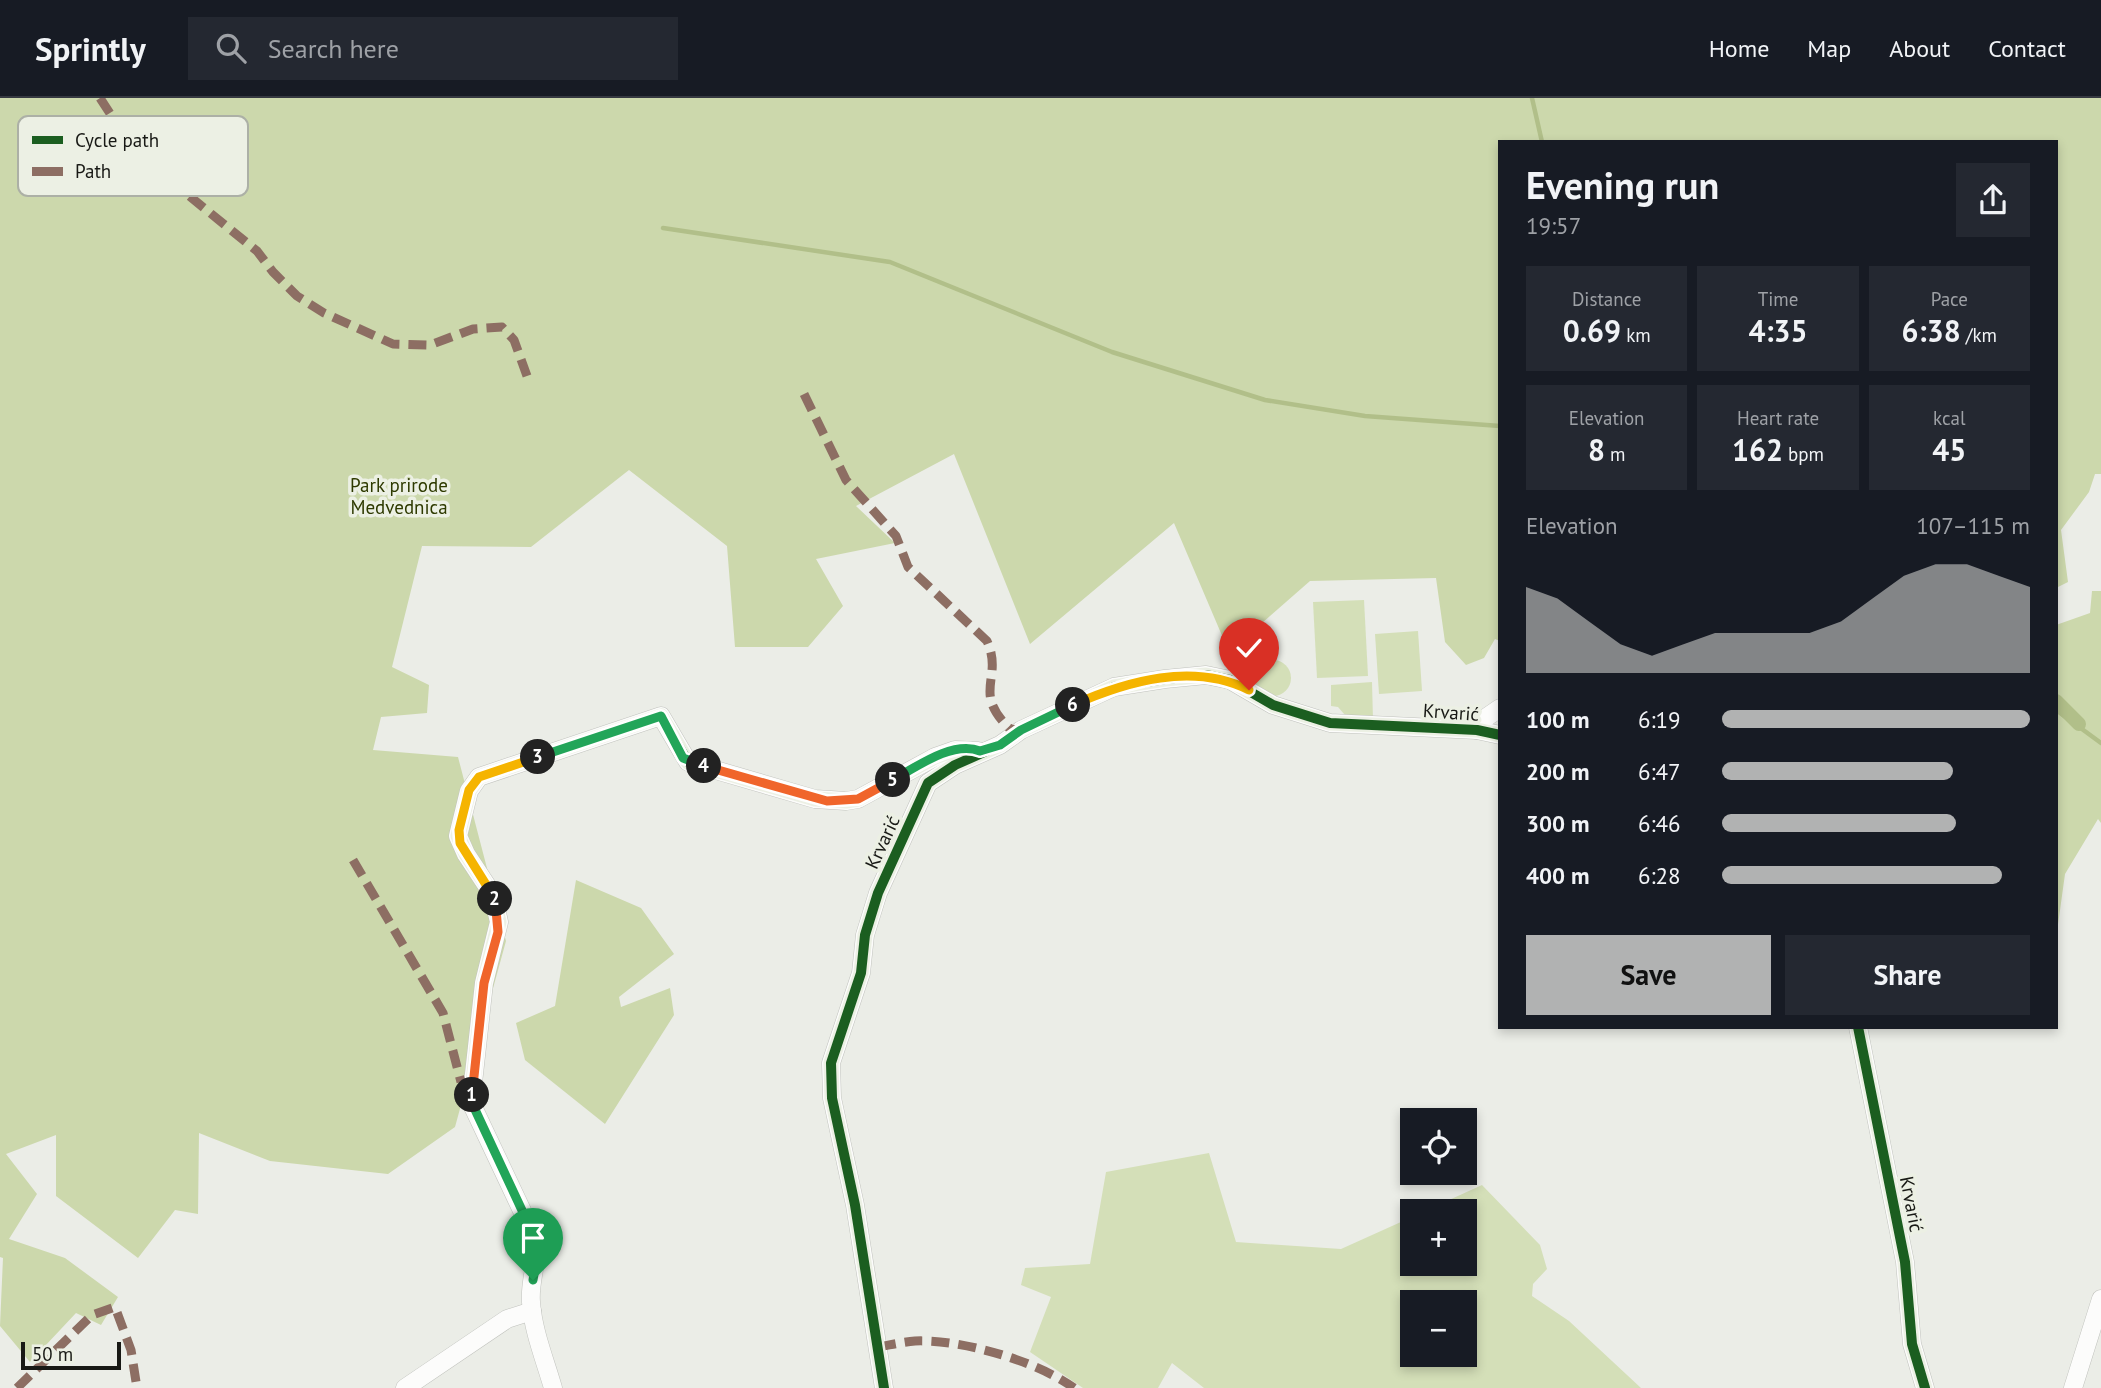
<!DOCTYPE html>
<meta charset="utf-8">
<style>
body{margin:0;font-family:"PT Sans",sans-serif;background:#242831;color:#f1f3f6;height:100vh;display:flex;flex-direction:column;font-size:26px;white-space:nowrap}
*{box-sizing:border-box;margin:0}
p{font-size:23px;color:#9ea1a6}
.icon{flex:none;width:38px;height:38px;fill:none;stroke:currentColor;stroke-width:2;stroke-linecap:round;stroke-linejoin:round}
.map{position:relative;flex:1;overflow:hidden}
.sheet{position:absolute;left:1498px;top:42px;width:560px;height:889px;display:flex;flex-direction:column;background:#171b24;border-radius:0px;box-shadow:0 4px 10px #0003}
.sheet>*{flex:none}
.fabs{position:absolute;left:1400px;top:1010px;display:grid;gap:14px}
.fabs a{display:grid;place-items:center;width:77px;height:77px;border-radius:0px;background:#171b24;box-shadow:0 4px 10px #0003;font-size:35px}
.scale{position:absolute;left:21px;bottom:18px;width:100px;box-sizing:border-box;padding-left:7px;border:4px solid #181915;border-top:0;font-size:19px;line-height:24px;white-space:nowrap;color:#181915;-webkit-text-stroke:5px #ecf0e4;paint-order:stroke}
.pin{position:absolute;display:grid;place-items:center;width:60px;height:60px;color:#fff;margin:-72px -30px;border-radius:50% 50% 50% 0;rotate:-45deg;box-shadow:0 0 7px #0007}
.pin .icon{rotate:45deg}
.km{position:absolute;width:35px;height:35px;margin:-18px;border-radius:50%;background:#222;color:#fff;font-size:19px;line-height:35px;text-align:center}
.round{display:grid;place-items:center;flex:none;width:74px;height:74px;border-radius:0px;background:#242831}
.head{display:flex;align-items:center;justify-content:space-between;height:119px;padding:0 28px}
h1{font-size:38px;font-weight:700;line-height:52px}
.figures{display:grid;grid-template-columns:repeat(3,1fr);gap:10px;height:119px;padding:7px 28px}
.figures div{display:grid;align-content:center;border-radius:0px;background:#242831;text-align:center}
.figures b{font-size:30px;font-weight:700}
.figures small{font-size:19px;font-weight:400}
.figures p{font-size:19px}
.chart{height:196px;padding:14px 28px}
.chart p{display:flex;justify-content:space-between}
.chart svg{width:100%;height:126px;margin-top:7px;fill:#b1b2b2;opacity:.7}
.button{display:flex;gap:14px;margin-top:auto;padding:14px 28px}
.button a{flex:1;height:80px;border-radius:0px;background:#b1b2b2;color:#111;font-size:28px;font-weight:700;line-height:80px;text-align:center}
.button a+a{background:#242831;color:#f1f3f6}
ul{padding:0 28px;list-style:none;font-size:23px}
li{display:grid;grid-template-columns:112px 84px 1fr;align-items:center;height:52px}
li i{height:18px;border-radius:9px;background:#b1b2b2}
header{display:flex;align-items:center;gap:42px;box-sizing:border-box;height:98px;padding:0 35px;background:#171b24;border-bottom:2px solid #363941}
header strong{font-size:33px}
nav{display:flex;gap:38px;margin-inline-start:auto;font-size:24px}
.search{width:490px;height:63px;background:#242831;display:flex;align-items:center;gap:18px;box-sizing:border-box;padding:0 24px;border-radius:0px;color:#9ea1a6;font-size:26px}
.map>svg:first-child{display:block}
.green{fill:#d4dfb8;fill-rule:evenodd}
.forest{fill:#ccd8ac}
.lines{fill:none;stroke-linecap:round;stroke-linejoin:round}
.stream{stroke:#b1bf89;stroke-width:4.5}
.canal{stroke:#b1bf89;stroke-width:14}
.minor-casing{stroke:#c0c2bd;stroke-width:19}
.minor{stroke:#fcfcfb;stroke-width:18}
.quiet{stroke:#8d6e63;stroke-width:9;stroke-dasharray:18 9;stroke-linecap:butt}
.cycleway-casing{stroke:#ecf0e4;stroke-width:15}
.cycleway{stroke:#1b5e20;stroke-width:10}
.split-1-casing{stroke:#fff;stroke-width:14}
.split-2-casing{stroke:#fff;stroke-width:14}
.split-3-casing{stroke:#fff;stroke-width:14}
.split-4-casing{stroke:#fff;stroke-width:14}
.split-5-casing{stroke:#fff;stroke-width:14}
.split-6-casing{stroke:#fff;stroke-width:14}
.split-7-casing{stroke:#fff;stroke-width:14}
.split-1{stroke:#22a559;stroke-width:9}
.split-2{stroke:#f0652b;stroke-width:9}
.split-3{stroke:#f5b400;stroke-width:9}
.split-4{stroke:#22a559;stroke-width:9}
.split-5{stroke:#f0652b;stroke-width:9}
.split-6{stroke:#22a559;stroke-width:9}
.split-7{stroke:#f5b400;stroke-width:9}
.labels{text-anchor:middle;stroke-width:7;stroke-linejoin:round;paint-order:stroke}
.park-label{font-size:19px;fill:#2e3a00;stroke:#ecf0e4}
.street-label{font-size:19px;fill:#181915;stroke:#ecf0e4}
.key{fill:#ecf0e4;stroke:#acb0a6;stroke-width:2}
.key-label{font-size:19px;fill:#181915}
</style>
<header>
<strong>Sprintly</strong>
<div class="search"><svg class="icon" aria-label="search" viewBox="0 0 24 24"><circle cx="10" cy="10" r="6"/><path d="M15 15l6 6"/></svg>Search here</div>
<nav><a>Home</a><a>Map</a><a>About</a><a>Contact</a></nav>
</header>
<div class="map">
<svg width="2101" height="1290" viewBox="0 0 2101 1290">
<rect width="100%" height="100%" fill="#ebede7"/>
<g class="green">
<path d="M1364 502 1368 578 1317 580 1313 504Z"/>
<path d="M1418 533 1422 593 1379 596 1375 536Z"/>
<circle cx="1273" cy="580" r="18"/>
<path d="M1372 584 1373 622 1345 617 1338 609 1331 608V587Z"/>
<path d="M1209 1055 1236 1144 1341 1151 1412 1119V1166H1465V1113H1425L1482 1087 1540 1147 1547 1171 1533 1186 1532 1198 1569 1223 1641 1290H1204L1172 1265 1158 1290H1083L1030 1254 1051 1199 1021 1187 1025 1170 1090 1166 1106 1074ZM1412 1204H1465V1256H1412Z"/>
</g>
<g class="forest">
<path d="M0 0H2101V376H2095L2089 394 2061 432 2068 484 2056 490V44H1500V543L1495 541 1484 560 1466 567 1445 544 1436 480 1310 483 1229 554 1174 425 1030 546 954 356 856 408 895 445 816 461 843 508 808 549H735L727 448 629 372 531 449 422 448 392 569 429 587 427 615 381 619 373 652 458 659 506 843 455 1029 388 1076 270 1063 199 1035 198 1116 175 1112 138 1160 56 1098V1037L6 1056 37 1096 9 1141 65 1160 118 1199 101 1227 76 1215 30 1264 0 1228 3 1160 0 1159Z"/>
<path d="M2092 493H2101V725L2098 721 2065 776 2056 841V527L2090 515Z"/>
<path d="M576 782 641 810 674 856 619 899 621 909 670 890 674 917 605 1026 525 962 516 925 555 908Z"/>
</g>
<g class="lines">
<g class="stream">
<path d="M1532 0 1542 44"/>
<path d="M663 130 890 164 1112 254 1265 302 1365 318 1500 328"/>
<path d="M2056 612 2101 645"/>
</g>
<path class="canal" d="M2056 603 2079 626"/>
<g class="minor-casing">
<g id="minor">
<path d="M1477 632 1484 621 1500 610"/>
<path d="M1858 929 1905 1164 1912 1246 1925 1290"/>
<path d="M466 994 534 1138C540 1162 529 1181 531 1204 533 1233 545 1262 553 1290"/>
<path d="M471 1003 484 885 499 824 493 797 466 756 458 738 469 693 479 679 661 618 688 664 815 701 846 703 858 701 935 659 955 652 978 653"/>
<path d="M405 1290 507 1221 532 1213"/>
<path d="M884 1290 855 1107 832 1000 831 965 861 875 865 837 878 795 928 685 955 667 1000 647 1021 632 1114 589 1165 581 1206 577 1230 582 1273 607 1330 625 1477 632 1500 637"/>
<path d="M2073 1290 2101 1201"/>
</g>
</g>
<use href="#minor" class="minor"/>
<g class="quiet">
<path d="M100 0 124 37 139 44 188 97 257 153 273 174 297 198 324 215 393 246 430 247 473 231 502 229 514 242 527 278"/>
<path d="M804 296 846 382 896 438 908 469 987 543C1004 581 971 593 1010 631L1021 632"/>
<path d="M353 762 443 915 461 984"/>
<path d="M878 1249C890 1247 903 1244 915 1243 961 1241 1037 1263 1074 1290"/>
<path d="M17 1290 92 1217 115 1209 131 1252 137 1290"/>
</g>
<g class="cycleway-casing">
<g id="cycleway">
<path d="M1858 929 1905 1164 1912 1246 1925 1290"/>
<path d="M471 1003 484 885 499 824 493 797 466 756 458 738 469 693 479 679 661 618 688 664 815 701 846 703 858 701 935 659 955 652 978 653"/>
<path d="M884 1290 855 1107 832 1000 831 965 861 875 865 837 878 795 928 685 955 667 1000 647 1021 632 1114 589 1165 581 1206 577 1230 582 1273 607 1330 625 1477 632 1500 637"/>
</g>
</g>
<use href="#cycleway" class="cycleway"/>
</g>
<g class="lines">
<g class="split-1-casing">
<path id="split-1" d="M472 997 471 1003 534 1138 537 1160 533 1182"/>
</g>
<g class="split-2-casing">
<path id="split-2" d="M472 997 484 885 498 834 495 801"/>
</g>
<g class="split-3-casing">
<path id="split-3" d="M495 801 460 745 459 732 469 692 479 679 538 659"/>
</g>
<g class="split-4-casing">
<path id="split-4" d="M538 659 661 618 683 660 704 668"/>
</g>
<g class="split-5-casing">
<path id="split-5" d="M704 668 827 703 858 701 893 682"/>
</g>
<g class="split-6-casing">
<path id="split-6" d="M893 682C916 669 953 642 980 653L1000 647 1021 632 1073 607"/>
</g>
<g class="split-7-casing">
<path id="split-7" d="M1073 607C1127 583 1193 564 1249 592"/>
</g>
<use href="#split-1" class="split-1"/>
<use href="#split-2" class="split-2"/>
<use href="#split-3" class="split-3"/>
<use href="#split-4" class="split-4"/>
<use href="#split-5" class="split-5"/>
<use href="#split-6" class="split-6"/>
<use href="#split-7" class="split-7"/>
</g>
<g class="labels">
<g class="park-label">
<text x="399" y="394">Park prirode<tspan x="399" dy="22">Medvednica</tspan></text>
</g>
<g class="street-label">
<text transform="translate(1451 614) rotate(4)" y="7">Krvarić</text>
<text transform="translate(882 744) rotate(-65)" y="7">Krvarić</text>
<text transform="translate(1912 1106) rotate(79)" y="7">Krvarić</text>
</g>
</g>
<rect x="18" y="18" width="230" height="80" rx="10" class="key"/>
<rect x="32" y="38" width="31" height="8" fill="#1b5e20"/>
<rect x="32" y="69" width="31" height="9" fill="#8d6e63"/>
<g class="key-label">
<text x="75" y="49">Cycle path</text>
<text x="75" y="80">Path</text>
</g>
</svg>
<div class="fabs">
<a><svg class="icon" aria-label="locate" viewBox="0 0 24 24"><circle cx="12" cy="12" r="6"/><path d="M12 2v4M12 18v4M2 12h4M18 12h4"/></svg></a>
<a>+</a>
<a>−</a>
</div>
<div class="scale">50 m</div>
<div class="pin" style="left:533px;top:1182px;background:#1e9e55"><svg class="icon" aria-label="arrive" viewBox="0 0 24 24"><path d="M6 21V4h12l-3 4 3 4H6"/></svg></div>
<div class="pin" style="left:1249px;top:592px;background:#d93025"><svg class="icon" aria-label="check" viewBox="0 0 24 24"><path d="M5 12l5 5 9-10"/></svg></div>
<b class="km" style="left:472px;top:997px">1</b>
<b class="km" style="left:495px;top:801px">2</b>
<b class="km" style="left:538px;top:659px">3</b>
<b class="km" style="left:704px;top:668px">4</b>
<b class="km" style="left:893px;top:682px">5</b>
<b class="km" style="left:1073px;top:607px">6</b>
<section class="sheet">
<div class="head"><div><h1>Evening run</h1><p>19:57</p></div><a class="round"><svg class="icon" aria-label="share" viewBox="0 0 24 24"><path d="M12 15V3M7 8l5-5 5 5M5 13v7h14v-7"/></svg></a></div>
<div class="figures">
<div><p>Distance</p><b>0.69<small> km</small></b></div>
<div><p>Time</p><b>4:35</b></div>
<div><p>Pace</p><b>6:38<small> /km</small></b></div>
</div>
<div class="figures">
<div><p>Elevation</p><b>8<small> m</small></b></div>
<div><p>Heart rate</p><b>162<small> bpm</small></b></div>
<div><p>kcal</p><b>45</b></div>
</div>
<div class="chart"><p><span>Elevation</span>107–115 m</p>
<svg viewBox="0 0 160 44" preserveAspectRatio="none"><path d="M0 44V14L10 18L20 26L30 34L40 38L50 34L60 30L70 30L80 30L90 30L100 26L110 18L120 10L130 6L140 6L150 10L160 14V44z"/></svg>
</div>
<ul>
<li><b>100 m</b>6:19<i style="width:100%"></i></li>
<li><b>200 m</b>6:47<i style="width:75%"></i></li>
<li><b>300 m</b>6:46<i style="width:76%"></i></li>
<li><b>400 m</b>6:28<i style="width:91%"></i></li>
</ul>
<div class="button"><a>Save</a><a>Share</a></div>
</section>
</div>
